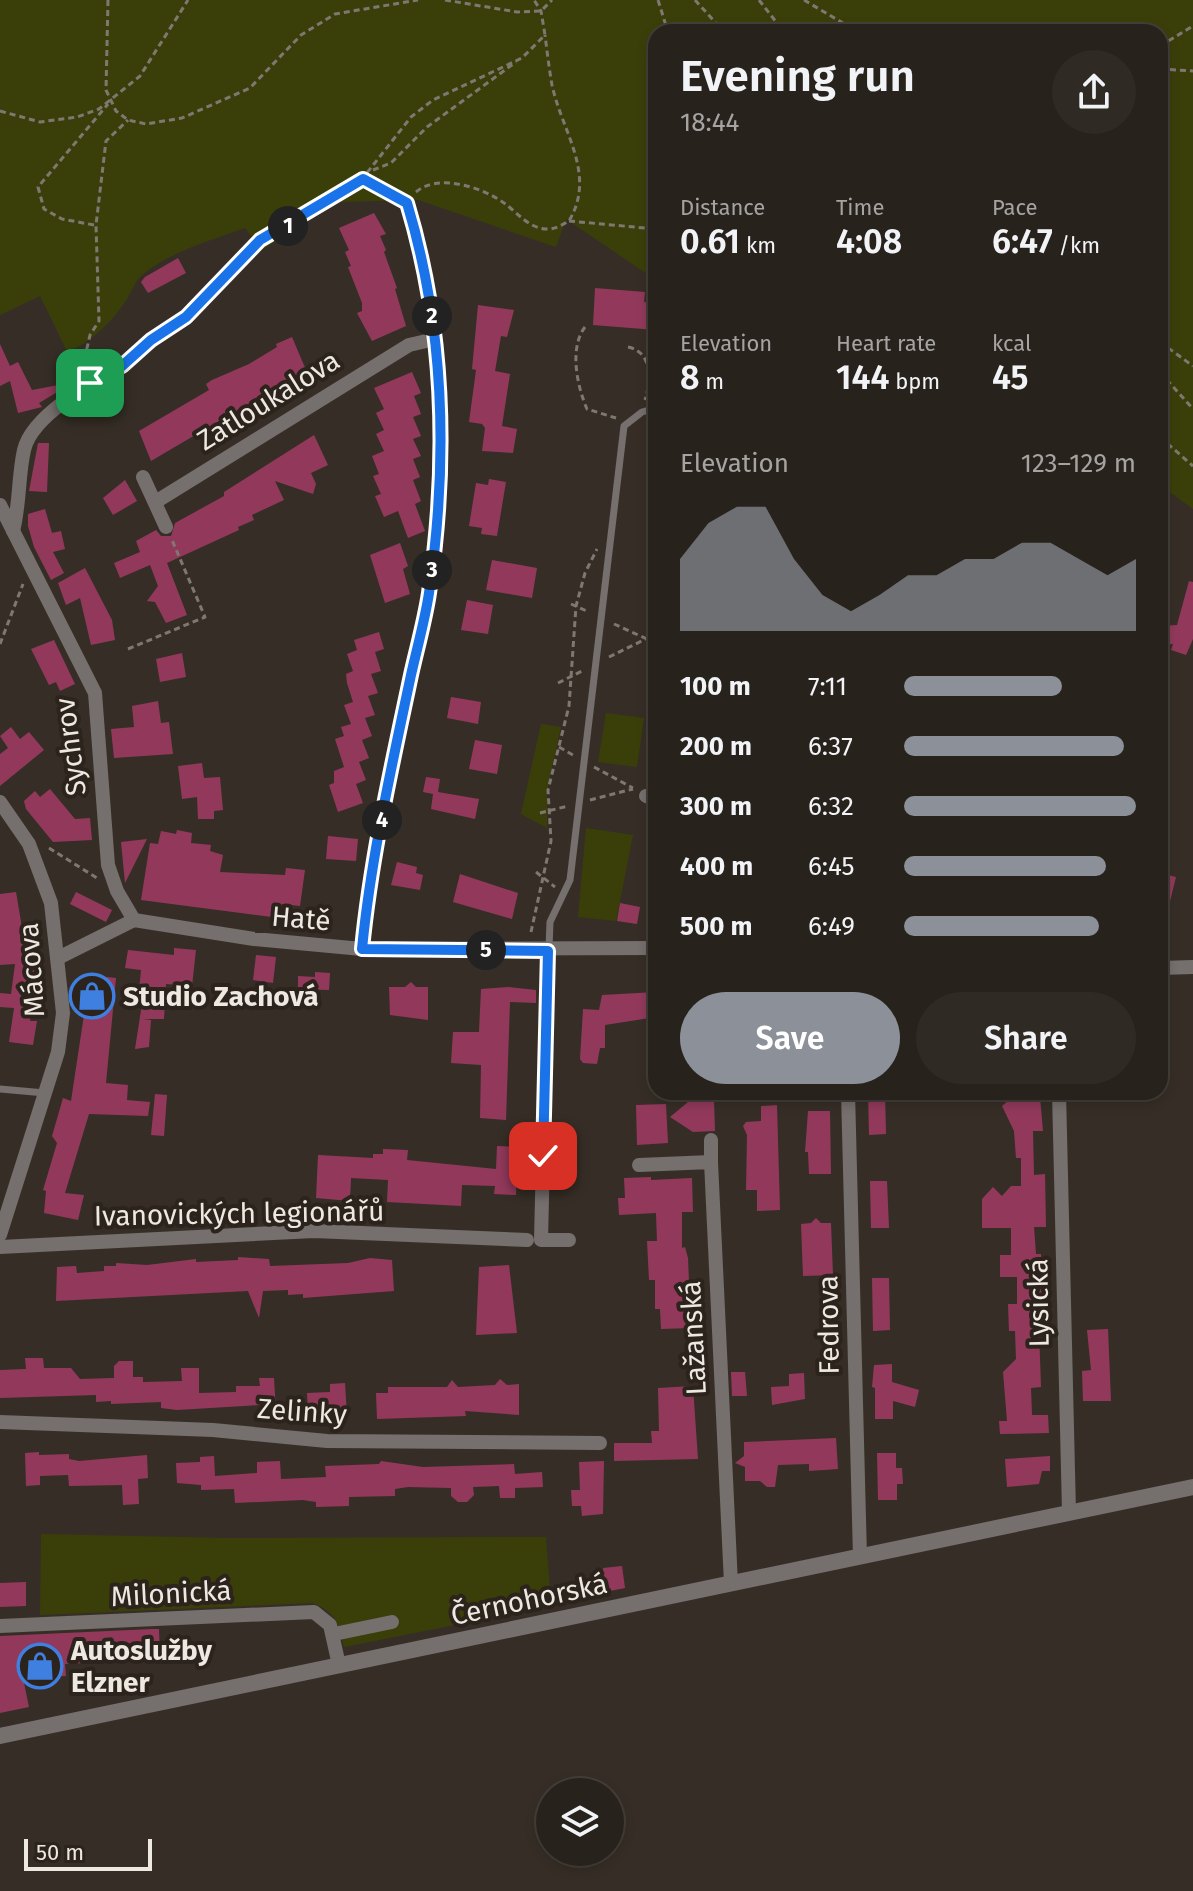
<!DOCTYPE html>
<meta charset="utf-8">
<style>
body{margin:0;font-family:"Fira Sans",sans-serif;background:#302a25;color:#f1f3f6;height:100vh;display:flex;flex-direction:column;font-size:30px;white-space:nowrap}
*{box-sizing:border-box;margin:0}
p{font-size:26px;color:#a5a4a3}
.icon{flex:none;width:44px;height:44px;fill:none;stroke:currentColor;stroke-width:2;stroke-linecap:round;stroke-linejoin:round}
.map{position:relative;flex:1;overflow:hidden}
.sheet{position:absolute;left:648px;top:24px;width:520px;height:1076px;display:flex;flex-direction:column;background:#28221c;border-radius:24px;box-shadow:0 4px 12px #0003,0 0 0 2px #443f3b}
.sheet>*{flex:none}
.fabs{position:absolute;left:536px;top:1778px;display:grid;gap:16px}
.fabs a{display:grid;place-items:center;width:88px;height:88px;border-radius:50%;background:#28221c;box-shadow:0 4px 12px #0003,0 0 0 2px #443f3b;font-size:40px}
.scale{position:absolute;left:24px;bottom:20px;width:128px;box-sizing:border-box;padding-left:8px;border:4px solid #ede8e2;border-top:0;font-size:22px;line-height:28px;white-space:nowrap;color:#ede8e2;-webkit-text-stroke:6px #2c241c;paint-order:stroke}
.pin{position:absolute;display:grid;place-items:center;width:68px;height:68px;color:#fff;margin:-34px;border-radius:16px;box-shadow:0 4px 12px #0006}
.km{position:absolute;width:40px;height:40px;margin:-20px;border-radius:50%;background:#222;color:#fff;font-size:22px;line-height:40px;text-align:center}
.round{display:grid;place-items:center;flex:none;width:84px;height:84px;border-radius:42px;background:#302a25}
.summary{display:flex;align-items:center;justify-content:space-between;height:136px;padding:0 32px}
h1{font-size:44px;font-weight:600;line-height:60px}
.stats{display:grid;grid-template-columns:repeat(3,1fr);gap:12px;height:136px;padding:8px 32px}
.stats div{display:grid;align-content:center}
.stats b{font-size:34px;font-weight:600}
.stats small{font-size:22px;font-weight:400}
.stats p{font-size:22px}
.chart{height:224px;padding:16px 32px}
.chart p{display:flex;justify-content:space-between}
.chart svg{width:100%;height:144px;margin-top:8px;fill:#8c9099;opacity:.7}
.button{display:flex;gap:16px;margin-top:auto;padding:16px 32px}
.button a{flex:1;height:92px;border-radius:48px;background:#8c9099;color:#fff;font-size:32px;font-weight:600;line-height:92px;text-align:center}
.button a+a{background:#302a25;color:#f1f3f6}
ul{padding:0 32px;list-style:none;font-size:26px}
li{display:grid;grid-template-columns:128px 96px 1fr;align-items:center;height:60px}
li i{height:20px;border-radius:10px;background:#8c9099}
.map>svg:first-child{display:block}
.green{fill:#3a3f0a}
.building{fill:#92395b}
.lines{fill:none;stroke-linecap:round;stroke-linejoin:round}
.path{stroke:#7f7871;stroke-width:3;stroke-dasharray:6 4;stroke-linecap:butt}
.service{stroke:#756f6d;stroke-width:7}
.minor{stroke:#756f6d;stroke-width:14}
.tertiary{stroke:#756f6d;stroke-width:16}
.route-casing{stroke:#fff;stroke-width:16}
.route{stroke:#1a73e8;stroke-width:10}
.labels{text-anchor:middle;stroke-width:8;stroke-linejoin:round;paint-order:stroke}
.street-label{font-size:28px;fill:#ede8e2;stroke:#2c241c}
.poi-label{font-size:28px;font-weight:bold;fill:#ede8e2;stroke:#2c241c;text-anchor:start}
</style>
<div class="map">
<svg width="1193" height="1891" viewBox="0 0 1193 1891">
<rect width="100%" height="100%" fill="#362e26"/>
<g class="green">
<path d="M0 0H1193V509L1160 485V32H656V280L566 219 556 247 418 200 339 202 262 250 245 228C212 240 172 251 143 274 136 279 132 291 127 299 114 319 90 345 67 351L40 296 0 315Z"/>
<path d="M606 713 644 718 637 767 598 762Z"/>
<path d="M541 724 561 727 547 790V828L521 814Z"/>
<path d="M586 828 633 835 616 921 578 917Z"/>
<path d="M41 1534 224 1538 546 1537 551 1606 344 1647C339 1623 336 1613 313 1603L40 1615Z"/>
</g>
<g class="building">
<path d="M374 213 386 234 380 236 386 250 384 252 397 288 395 289 406 326 372 341 357 313 362 311V303L348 267 351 266 345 252 349 250 339 228Z"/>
<path d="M178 258 186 273 148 293 141 282 145 277Z"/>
<path d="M595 288 645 292 644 302 652 303V308L656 309V330L593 325Z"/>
<path d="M478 305 514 310 507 337 501 336 495 371 510 374 502 426 517 429 513 453 482 451 485 428 482 424 469 422 476 370 472 369Z"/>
<path d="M292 337 306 370 151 461 139 431 209 390 206 384 212 380 249 364 277 347 276 344Z"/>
<path d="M0 344 10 366 18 362 32 390 74 382 39 403 42 407 18 413 10 381 0 386Z"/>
<path d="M412 372 421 393 414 396 421 414 413 417 421 436 413 439 421 456 413 459 420 477 413 480 421 501 415 504 425 531 408 538 398 511 384 517 375 496 381 494 373 476 379 474 372 456 384 451 376 434 384 430 376 413 384 409 374 388Z"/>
<path d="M314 435 328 465 311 473 316 484 313 494 275 481 284 500 252 515 254 520 238 527 239 530 167 563 187 615 166 623 155 602 147 601 158 586 150 565 120 578 114 563 140 552 136 541 156 530 161 536H171L175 523 224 496V492Z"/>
<path d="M38 443H49L47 492 29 491Z"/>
<path d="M489 479 506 482 497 536 481 534 482 528 469 526 476 483 488 485Z"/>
<path d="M125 480 137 501 113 515 103 498Z"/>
<path d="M45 509 52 533 61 531 65 549 53 552 64 573 51 580 34 547 28 526V514Z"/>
<path d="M400 543 408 566 403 569 410 594 385 603 370 555Z"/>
<path d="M492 560 537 568 532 598 486 590Z"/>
<path d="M85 568 112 620 115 640 91 645 80 598 66 605 58 583Z"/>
<path d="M1189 581 1193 582V639L1186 655 1171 650 1173 644 1160 645V626L1177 625Z"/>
<path d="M467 600 493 605 488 634 461 630Z"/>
<path d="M379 632 384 649 375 652 381 671 371 674 378 693 368 696 375 715 365 718 372 736 362 740 369 758 359 762 366 780 356 784 363 803 338 812 329 785 334 783V771L344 767 335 739 344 736 341 727 351 724 344 705 353 702 347 683 346 674 353 671 347 654 357 650 354 640Z"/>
<path d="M54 640 75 684 60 691 56 682 49 685 31 649Z"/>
<path d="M182 653 186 677 160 682 156 659Z"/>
<path d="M451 697 481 702 478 724 447 718Z"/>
<path d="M158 701 161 723 169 722 173 754 114 758 111 729 134 727 132 706Z"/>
<path d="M11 727 20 739 29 732 44 750 0 786V754L8 748 0 736Z"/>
<path d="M475 740 502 745 497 774 469 769Z"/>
<path d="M202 763 204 778 220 777 223 810 214 811V819H198L197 797 182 799 178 766Z"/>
<path d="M426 777 440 779 438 792 479 799 475 819 431 809 433 794 423 792Z"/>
<path d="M50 789 75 819 90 818 92 840 53 842 26 809 24 801 35 791 40 797Z"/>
<path d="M177 830 192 833 191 843 211 845 210 851 223 855 220 872 285 875 286 868 305 870 300 906 282 904 280 918 141 900 150 843 158 844 161 831 176 834Z"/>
<path d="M328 836 358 839 356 861 326 859Z"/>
<path d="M147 839 125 883 121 842Z"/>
<path d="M397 862 417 867 416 873 423 875 420 890 391 885Z"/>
<path d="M1160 873 1176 877 1165 922H1160Z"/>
<path d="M460 874 518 893 512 919 453 902Z"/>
<path d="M16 892 24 939H29L35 979 30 1021H37L33 1045 9 1042 14 1008 0 1007V993L11 994 15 964 0 965V894Z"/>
<path d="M76 892 112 910 106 922 70 904Z"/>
<path d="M620 903 640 907 637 924 617 921Z"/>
<path d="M174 948 196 950 192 986 166 984 164 1019H142L151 1020 149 1047 135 1049 144 991H139L141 970 125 968 128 950 174 955Z"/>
<path d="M256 955 276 957 273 983 253 980Z"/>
<path d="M315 972 330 973 329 990 298 989V976L315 977Z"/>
<path d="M90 975 116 978 106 1083 128 1085 127 1100 150 1102 148 1116 89 1114 65 1193 84 1195 78 1220 44 1213 46 1191 43 1190 57 1143 52 1136 63 1098 71 1101Z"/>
<path d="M411 982 416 987H428V1020L390 1015 389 987H405Z"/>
<path d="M508 987 536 990V1003L510 1002 506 1120 480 1118 481 1065 451 1063 453 1032H479L481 989Z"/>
<path d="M656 992V1017L605 1025V1048H600L597 1064 583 1063 580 1059 583 1009 599 1010 602 995Z"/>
<path d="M868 1092H885L886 1134 869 1135Z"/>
<path d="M155 1094 167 1095 164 1136 151 1135Z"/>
<path d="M694 1097 714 1100 715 1131 693 1132 670 1117Z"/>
<path d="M1040 1097 1043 1131H1033L1034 1175 1045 1174 1046 1227H1034L1036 1254H1041L1043 1330H1039L1041 1387 1031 1388 1032 1415H1048L1049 1433 1000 1434 999 1421H1007L1003 1372 1016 1359 1015 1331H1009L1008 1304H1017V1277H1000V1255H1011V1228H982V1199L993 1187 1002 1196 1011 1186H1021V1158H1016L1014 1131 1002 1106 1011 1098Z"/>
<path d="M666 1104 668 1143 637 1145 636 1105Z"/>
<path d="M777 1105 780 1210 757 1211V1190H746L747 1135 743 1126 746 1122 761 1121V1106Z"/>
<path d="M808 1111H830L831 1174H809L808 1152H805Z"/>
<path d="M497 1146 518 1147 516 1195 494 1194 495 1186 462 1185 461 1206 387 1202 388 1180 351 1178 350 1201 316 1198 318 1155 373 1158V1154H383V1149L408 1150 407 1160 496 1169Z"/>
<path d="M651 1177V1180L692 1178 693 1212H682V1248L685 1247 688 1258 691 1328 661 1329 660 1309H655V1280H649L647 1241H657L656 1213 619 1215 618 1198H625L624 1178Z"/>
<path d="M870 1181H887L889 1228H871Z"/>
<path d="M816 1218 821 1223H831L833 1275 803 1276 801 1224 811 1223Z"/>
<path d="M238 1257 269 1259 270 1266 348 1263 370 1258 392 1260 394 1291 303 1298V1294L288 1295V1290L263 1291 259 1318 248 1291 56 1301 57 1267 76 1266 77 1273 104 1271V1266H116V1263L147 1265 196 1259V1262L238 1260Z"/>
<path d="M509 1265 517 1333 476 1335 479 1267Z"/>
<path d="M872 1278H889L890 1330 873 1331Z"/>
<path d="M1108 1329 1111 1401H1083L1082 1371 1091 1370 1087 1330Z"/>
<path d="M25 1358H43L44 1368H71L80 1379 114 1378V1366L119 1361H133V1377H143V1382L182 1381 181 1368H199V1393L236 1392V1386H260L259 1378H274L276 1412H260V1405L177 1410 161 1408V1402L111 1404V1401L96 1402V1395L0 1398V1370L26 1369Z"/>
<path d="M892 1364V1382L919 1390 915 1407 893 1401V1419H875V1388L872 1387 874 1365Z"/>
<path d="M731 1372H745L747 1396H732Z"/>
<path d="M804 1373 805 1399 772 1405 771 1387 789 1386V1374Z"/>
<path d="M500 1379 507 1385 519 1384V1415L465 1411 466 1416 377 1419 376 1393H388V1387H447L452 1380 458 1387 495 1385Z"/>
<path d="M345 1383 347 1416 331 1417V1411L308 1412 307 1393 330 1392V1384Z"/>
<path d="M693 1386 698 1459 614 1461V1443H652L651 1431H659L658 1388Z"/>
<path d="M836 1438 838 1469 809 1471V1464L778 1465 775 1487H767L760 1481H745V1467L735 1463 744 1456V1442Z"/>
<path d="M39 1452V1455L69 1454V1459L79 1461 147 1455 148 1478 138 1479 139 1504 123 1505 122 1485 69 1486 68 1475 40 1476V1485L26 1486 25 1453Z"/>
<path d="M877 1453H896V1468H902L903 1484H897V1500H878Z"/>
<path d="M214 1456 215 1476 257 1473V1462L280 1461 281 1479 326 1477 325 1466 379 1464 381 1461 423 1467 514 1464 515 1474 542 1472 543 1487 515 1488V1498H500L499 1486 473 1487 474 1495 467 1502H458L451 1496V1488L408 1487 395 1489V1496L349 1497V1506L316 1507V1502L303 1500 235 1503 234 1489 201 1490V1485L177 1483 176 1463 200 1462V1457Z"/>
<path d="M1050 1456V1471H1042L1039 1484 1007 1487 1005 1459Z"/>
<path d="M604 1461 603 1514 582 1516 581 1506H572L571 1490H580L579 1462Z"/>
<path d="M622 1566 625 1588 605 1592 603 1568Z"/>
<path d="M26 1582V1606L0 1607V1583Z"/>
<path d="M152 1629H159L160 1659 65 1664 66 1676 23 1678 29 1707 0 1713V1636Z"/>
</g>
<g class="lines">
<g class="path">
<path d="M108 0 106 90 116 111 128 120 146 124 182 118 250 88 301 35 335 14 418 0"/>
<path d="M445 0 517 12 541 11 552 0"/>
<path d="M658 0 668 32"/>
<path d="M695 0 724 32"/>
<path d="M759 0 784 32"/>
<path d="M804 0 858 32"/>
<path d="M1160 46 1193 26"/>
<path d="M1160 69 1193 71"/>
<path d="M0 111 40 122 77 117 99 109 140 76 188 0"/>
<path d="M373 170 391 163 427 127 516 62"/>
<path d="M363 180 395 197"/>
<path d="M416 192C438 173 482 187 504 203 517 212 528 228 546 229 554 230 562 225 569 221 597 174 562 132 552 85 549 68 547 51 545 35"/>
<path d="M569 221 656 229"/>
<path d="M94 225 62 219 44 209 38 187 108 104"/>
<path d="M585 327C569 348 577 386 587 409L616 418"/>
<path d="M1160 342 1193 366"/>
<path d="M628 347C653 352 651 381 645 400"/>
<path d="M133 356 186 317 260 240 359 183 411 117 433 100 522 58 545 35 541 11 534 0"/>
<path d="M646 360 656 356"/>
<path d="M87 369 85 357 90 335 99 321 96 225 106 141 128 120"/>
<path d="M1160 372 1193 409"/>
<path d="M1160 437 1193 466"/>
<path d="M571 604 589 612"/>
<path d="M614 624 647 639"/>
<path d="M0 644 23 584"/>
<path d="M128 649 205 617 172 540"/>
<path d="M609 657 656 634"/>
<path d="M558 683 584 670"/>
<path d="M559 747 573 755"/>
<path d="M594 767 633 788"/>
<path d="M590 800 633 789"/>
<path d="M540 813 568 806"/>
<path d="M49 848 97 878"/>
<path d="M536 872 555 887"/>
<path d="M531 932 551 841 548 790 569 706 576 606 585 573 597 549"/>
</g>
<g class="service">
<path d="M549 948 550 922 570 880 624 426 642 412 656 408"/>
<path d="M0 1089 45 1093"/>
</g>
<g class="minor">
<path d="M143 477 166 527"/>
<path d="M157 501 409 345 435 339"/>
<path d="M0 505 95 693 108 865 117 891 134 920"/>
<path d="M13 531C20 504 18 477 24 450 32 415 93 382 122 366"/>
<path d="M646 796 656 799"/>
<path d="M0 802 29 844 51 903 63 1013 58 1052 0 1235"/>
<path d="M362 949C371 857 392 766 411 675 417 648 425 620 429 593 448 463 445 329 407 203"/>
<path d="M548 951 541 1240H569"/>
<path d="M60 957 134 920 254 939 362 949 656 948"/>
<path d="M1160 968 1193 967"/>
<path d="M848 1092 860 1557"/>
<path d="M1059 1092 1069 1512"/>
<path d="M711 1140V1162"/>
<path d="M639 1165 711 1162 731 1584"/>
<path d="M0 1247 314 1231 527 1240"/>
<path d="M0 1422 213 1430 327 1441 600 1443"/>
<path d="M0 1626 314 1612 330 1625 339 1665"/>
<path d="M334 1634 392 1622"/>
</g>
<path class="tertiary" d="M0 1736 1193 1487"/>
</g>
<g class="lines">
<g class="route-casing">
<path id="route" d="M90 383 122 366 151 340 186 317 260 240 363 179 407 203C445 329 448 463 429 593 425 620 417 648 411 675 392 765 371 857 362 949L548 951 543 1156"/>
</g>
<use href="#route" class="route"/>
</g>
<defs>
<g id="shop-ring" transform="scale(2.3)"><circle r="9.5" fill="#2c241c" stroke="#3f7fe0" stroke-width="1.5"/><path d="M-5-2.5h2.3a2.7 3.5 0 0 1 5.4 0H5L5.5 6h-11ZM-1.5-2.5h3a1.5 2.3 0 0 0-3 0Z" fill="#3f7fe0"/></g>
</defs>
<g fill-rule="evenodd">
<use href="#shop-ring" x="92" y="996"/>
<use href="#shop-ring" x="40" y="1666"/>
</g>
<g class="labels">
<g class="street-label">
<text transform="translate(268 400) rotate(-32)" y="10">Zatloukalova</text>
<text transform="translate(70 747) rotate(-97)" y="10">Sychrov</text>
<text transform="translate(301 918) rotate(5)" y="10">Hatě</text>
<text transform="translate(31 970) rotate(-94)" y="10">Mácova</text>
<text transform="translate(239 1213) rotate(-1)" y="10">Ivanovických legionářů</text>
<text transform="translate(1038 1303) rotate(-91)" y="10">Lysická</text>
<text transform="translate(828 1325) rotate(-91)" y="10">Fedrova</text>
<text transform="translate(693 1338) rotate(-93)" y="10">Lažanská</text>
<text transform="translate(302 1411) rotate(4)" y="10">Zelinky</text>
<text transform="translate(171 1593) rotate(-3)" y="10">Milonická</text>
<text transform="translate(529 1599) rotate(-12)" y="10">Černohorská</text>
</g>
<g class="poi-label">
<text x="123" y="1006">Studio Zachová</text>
<text x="71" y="1660">Autoslužby<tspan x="71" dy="32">Elzner</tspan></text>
</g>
</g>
</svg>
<div class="fabs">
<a><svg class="icon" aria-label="layers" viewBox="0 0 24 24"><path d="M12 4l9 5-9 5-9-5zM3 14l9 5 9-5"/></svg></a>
</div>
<div class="scale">50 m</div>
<div class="pin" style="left:90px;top:383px;background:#1e9e55"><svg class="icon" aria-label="arrive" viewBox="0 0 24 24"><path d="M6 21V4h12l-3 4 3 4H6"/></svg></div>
<div class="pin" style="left:543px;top:1156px;background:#d93025"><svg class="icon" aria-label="check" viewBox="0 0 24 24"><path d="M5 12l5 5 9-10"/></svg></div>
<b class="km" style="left:288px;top:226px">1</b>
<b class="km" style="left:432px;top:316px">2</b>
<b class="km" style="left:432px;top:570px">3</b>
<b class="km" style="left:382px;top:820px">4</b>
<b class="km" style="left:486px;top:950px">5</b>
<section class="sheet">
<div class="summary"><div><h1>Evening run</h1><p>18:44</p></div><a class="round"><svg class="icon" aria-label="share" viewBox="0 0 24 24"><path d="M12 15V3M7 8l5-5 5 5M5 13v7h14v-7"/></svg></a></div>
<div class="stats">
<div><p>Distance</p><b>0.61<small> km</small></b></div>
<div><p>Time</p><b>4:08</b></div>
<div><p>Pace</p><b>6:47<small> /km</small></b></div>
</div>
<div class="stats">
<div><p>Elevation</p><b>8<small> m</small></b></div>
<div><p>Heart rate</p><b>144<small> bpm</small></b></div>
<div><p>kcal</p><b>45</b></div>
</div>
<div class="chart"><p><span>Elevation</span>123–129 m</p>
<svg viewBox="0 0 160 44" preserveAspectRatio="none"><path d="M0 44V22L10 11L20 6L30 6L40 22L50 33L60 38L70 33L80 27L90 27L100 22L110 22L120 17L130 17L140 22L150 27L160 22V44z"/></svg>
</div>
<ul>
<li><b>100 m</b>7:11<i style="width:68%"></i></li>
<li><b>200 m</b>6:37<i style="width:95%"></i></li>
<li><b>300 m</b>6:32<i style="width:100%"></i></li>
<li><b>400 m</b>6:45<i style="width:87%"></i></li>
<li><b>500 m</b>6:49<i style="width:84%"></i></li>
</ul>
<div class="button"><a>Save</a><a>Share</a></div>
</section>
</div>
